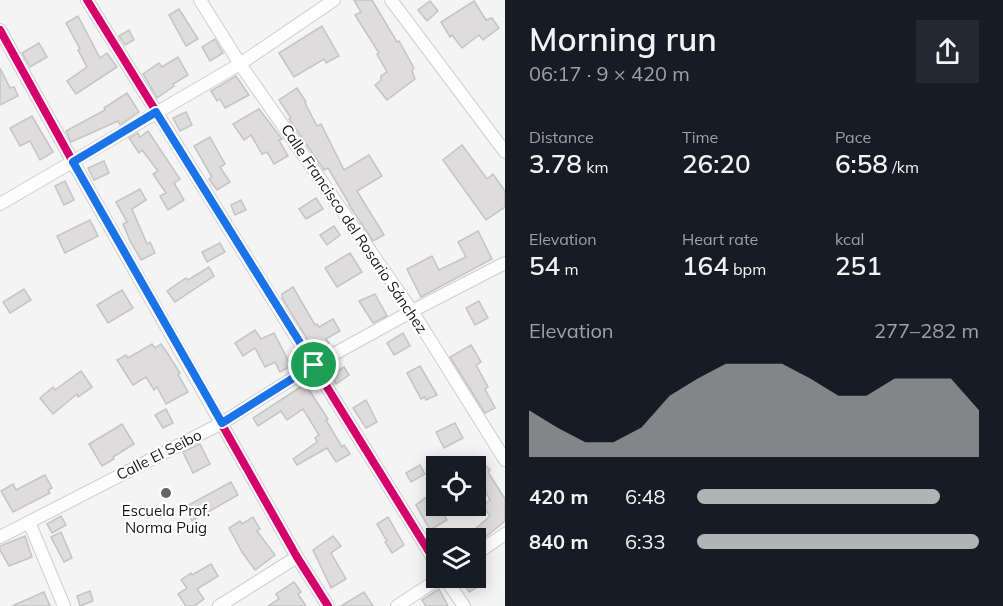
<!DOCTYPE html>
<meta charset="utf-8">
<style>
body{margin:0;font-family:Mulish,sans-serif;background:#242831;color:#f1f3f6;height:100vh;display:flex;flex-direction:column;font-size:22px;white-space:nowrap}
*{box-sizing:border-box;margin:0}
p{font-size:20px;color:#9ea1a6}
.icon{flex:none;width:33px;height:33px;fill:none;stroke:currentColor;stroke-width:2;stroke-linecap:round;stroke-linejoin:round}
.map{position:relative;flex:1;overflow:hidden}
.details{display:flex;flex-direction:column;background:#171b24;width:498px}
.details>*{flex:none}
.fabs{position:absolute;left:426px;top:456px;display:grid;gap:12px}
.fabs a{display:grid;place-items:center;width:60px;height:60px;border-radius:0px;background:#171b24;box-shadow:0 3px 15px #0003;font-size:30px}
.pin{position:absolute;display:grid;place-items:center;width:51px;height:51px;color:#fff;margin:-26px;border:3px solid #fff;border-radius:50%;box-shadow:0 2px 6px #0007}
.round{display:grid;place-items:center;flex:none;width:63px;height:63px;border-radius:0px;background:#242831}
.head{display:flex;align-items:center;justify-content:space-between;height:102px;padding:0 24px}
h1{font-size:33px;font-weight:600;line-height:45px}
.metrics{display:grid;grid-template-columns:repeat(3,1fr);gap:9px;height:102px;padding:6px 24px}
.metrics div{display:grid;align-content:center}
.metrics b{font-size:26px;font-weight:600}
.metrics small{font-size:16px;font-weight:400}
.metrics p{font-size:16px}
.chart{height:168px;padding:12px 24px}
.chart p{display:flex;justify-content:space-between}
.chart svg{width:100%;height:108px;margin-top:6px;fill:#b2b3b5;opacity:.7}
ul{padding:0 24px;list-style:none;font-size:20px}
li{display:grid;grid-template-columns:96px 72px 1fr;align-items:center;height:45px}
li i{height:15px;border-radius:8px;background:#b2b3b5}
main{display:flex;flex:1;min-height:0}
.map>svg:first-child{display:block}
.building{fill:#dedcdd;stroke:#c5c4c5;stroke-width:1.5}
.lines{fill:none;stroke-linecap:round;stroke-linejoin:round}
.street-casing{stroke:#cfcecf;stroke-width:14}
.street{stroke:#fefdfe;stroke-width:12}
.cycleway-casing{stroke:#fff;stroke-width:11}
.cycleway{stroke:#d6006c;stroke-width:8}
.route-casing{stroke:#fff;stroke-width:12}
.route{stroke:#1a73e8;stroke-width:8}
.poi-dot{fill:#666566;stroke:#fff;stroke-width:2}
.labels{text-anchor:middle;stroke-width:4.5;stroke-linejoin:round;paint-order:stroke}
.street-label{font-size:15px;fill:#191819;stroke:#fff}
.poi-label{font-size:15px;fill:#191819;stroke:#fff}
</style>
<main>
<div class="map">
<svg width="505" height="606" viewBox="0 0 505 606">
<rect width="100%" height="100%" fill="#f5f4f5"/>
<g class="building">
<path d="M354 0H372L397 42 399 41 414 68 412 70 415 79 387 100 375 85 381 80V76L387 72 377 54 379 53 355 15 361 12Z"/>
<path d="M430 1 438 11 427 21 418 10Z"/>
<path d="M474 1 486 20 492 18 499 28 483 40 479 35 462 48 452 35 450 37 441 22Z"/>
<path d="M179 9 198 39 186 46 169 15Z"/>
<path d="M78 16 100 58 107 53 117 67 76 94 67 81 87 67 78 50 80 49 66 23Z"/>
<path d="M322 26 339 56 326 63 324 59 294 77 279 53Z"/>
<path d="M129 30 134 40 125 45 119 36Z"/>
<path d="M215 39 223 53 210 61 202 47Z"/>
<path d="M39 43 47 57 30 67 22 53Z"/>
<path d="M178 57 188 75 173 84 174 86 157 98 143 74 159 63 162 67Z"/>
<path d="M0 68 10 88 14 87 18 96 0 105Z"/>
<path d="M236 76 249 95 225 108 220 99 217 101 211 91Z"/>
<path d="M297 88 306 102 305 103 317 126 321 124 344 170 369 155 382 176 357 191 384 235 373 241 349 205H350L328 168 324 170 289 119 291 118 279 100Z"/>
<path d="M127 93 139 112 120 125 118 121 71 142 66 131 105 110 104 108Z"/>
<path d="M259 109 282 139 279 140 288 156 274 164 267 152 262 154 251 135 244 140 233 124Z"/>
<path d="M186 112 192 125 180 131 173 118Z"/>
<path d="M32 116 53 152 40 160 30 141 20 146 10 128Z"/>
<path d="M148 131 180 179 174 183 184 200 168 210 160 196 166 193 153 174 158 171 142 150 139 153 129 138 138 133 140 137Z"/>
<path d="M210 137 225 164 220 167 230 182 217 190 209 179 212 177 194 146Z"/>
<path d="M462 145 487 179 493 174 505 191V207L486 220 443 160Z"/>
<path d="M104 161 109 173 94 180 88 168Z"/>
<path d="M65 181 74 200 64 205 55 186Z"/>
<path d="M140 189 146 200 132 209 147 244 150 242 155 253 141 260 130 241 123 224 127 222 116 202Z"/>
<path d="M316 198 323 209 306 219 299 209Z"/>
<path d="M241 200 246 210 235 215 231 205Z"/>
<path d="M90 220 98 236 65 253 57 236Z"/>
<path d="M334 226 340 235 327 245 320 235Z"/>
<path d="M478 231 492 259 421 297 407 269 432 256 439 270 466 257 458 242Z"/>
<path d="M220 243 225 252 207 262 202 252Z"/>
<path d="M350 253 362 272 337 287 325 268Z"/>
<path d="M209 267 214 276 175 302 167 291 186 278 188 280Z"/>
<path d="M293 287 315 325 317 324 319 327 333 319 340 331 326 339 329 343 315 352 282 298V294Z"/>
<path d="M24 289 31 300 10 313 3 302Z"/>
<path d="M122 290 133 308 108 323 97 305Z"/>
<path d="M375 294 387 316 373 323 359 301Z"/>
<path d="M479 301 488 318 475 325 466 308Z"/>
<path d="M255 330 261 339 274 333 291 366 280 372 275 362 265 367 255 348 243 356 235 343Z"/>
<path d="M403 333 410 346 394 355 387 343Z"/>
<path d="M152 344 155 348 161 344 166 351 180 373 178 374 188 392 166 404 157 387 154 390 146 377 133 385 117 360 126 355 128 358Z"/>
<path d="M471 345 481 362 476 365 488 387 485 389 495 408 485 413 450 357Z"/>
<path d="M420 366 437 395 426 400 425 397 421 399 407 373Z"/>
<path d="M344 367 349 375 336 384 331 375Z"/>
<path d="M81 371 92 387 78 397 77 394 53 414 40 398 53 387 55 390Z"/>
<path d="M305 384 328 419 326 420 342 447 344 445 350 454 336 462 327 448 297 465 293 459 317 442 315 438 319 435 303 409 287 420 281 411 258 426 253 418Z"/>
<path d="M366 400 377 422 366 428 353 408Z"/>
<path d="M166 409 173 423 163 428 155 415Z"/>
<path d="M455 423 463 438 444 448 436 432Z"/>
<path d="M122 424 134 444 113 457 114 459 102 466 89 444Z"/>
<path d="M200 444 210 464 193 473 183 452Z"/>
<path d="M482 462 490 470 488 472 505 499V521L483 539 474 530 490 516 482 506 490 500 485 491 486 489 476 478V468Z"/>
<path d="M420 465 425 474 411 482 406 473Z"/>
<path d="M45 475 52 488 48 490 50 493 13 512 1 491 13 484 16 490Z"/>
<path d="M231 482 238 495 192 521 185 507Z"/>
<path d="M432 493 436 501V506H439L447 520 430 530 416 505Z"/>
<path d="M61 516 66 525 52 533 47 524Z"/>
<path d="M253 517 260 529 257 531 275 555 255 570 242 552 229 528 240 521 242 524Z"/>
<path d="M388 517 404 545 392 553 385 542 387 541 377 524Z"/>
<path d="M61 532 72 558 64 562 51 537Z"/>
<path d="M25 536 32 557 9 566 0 550V546Z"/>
<path d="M333 536 341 546 331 553 346 579 331 588 313 550Z"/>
<path d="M211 564 218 576 197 589 204 599 194 606H186L178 594 187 588 181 580 191 573 192 575Z"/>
<path d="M461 578H478L481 585 469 592Z"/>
<path d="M294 582 301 592 298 594 306 606H268L279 599 276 594Z"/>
<path d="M439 589 448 606H426L422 600Z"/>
<path d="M90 591 93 601 80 606 77 596Z"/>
<path d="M44 592 50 606H12Z"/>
<path d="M364 592 373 606H341Z"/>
</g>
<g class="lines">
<g class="street-casing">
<g id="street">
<path d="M87 0 436 563"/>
<path d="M200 0 240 64 412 311 505 460"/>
<path d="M391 0 505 152"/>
<path d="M0 30 73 162 297 557 328 606"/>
<path d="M0 204 240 64 334 0"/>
<path d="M29 522 64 606"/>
<path d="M0 537 222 423 314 365 412 311 505 263"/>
<path d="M476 554 505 534"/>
<path d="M445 578 464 606"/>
<path d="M219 606 297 557"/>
<path d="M397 606 440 578"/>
</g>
</g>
<use href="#street" class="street"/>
<g class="cycleway-casing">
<g id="cycleway">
<path d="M87 0 436 563"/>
<path d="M0 30 73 162 297 557 328 606"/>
</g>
</g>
<use href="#cycleway" class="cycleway"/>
</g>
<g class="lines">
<g class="route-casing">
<path id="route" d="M156 112 314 365 222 423 73 162Z"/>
</g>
<use href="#route" class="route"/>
</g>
<circle class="poi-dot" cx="166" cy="493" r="6"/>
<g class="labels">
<g class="street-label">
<text transform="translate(354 229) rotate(56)" y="5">Calle Francisco del Rosario Sánchez</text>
<text transform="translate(159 455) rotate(-27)" y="5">Calle El Seibo</text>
</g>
<g class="poi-label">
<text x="166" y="516">Escuela Prof.<tspan x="166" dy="17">Norma Puig</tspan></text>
</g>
</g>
</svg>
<div class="fabs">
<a><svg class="icon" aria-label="locate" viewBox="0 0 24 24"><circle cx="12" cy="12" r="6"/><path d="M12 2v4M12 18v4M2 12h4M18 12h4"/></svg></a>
<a><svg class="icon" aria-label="layers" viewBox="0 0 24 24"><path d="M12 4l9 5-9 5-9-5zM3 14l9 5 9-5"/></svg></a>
</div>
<div class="pin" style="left:314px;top:365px;background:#1e9e55"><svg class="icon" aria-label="arrive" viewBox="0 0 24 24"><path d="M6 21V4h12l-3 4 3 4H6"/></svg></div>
</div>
<section class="details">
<div class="head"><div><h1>Morning run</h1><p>06:17 · 9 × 420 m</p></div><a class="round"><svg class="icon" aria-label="share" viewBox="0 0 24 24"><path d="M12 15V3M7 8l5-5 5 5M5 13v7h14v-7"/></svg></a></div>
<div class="metrics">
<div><p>Distance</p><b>3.78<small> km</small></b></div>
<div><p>Time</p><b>26:20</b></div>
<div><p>Pace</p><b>6:58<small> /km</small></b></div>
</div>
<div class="metrics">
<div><p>Elevation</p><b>54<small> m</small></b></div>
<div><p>Heart rate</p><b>164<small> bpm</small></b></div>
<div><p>kcal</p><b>251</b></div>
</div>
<div class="chart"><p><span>Elevation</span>277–282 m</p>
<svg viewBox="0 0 160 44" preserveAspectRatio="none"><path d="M0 44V25L10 32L20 38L30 38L40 32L50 19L60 12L70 6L80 6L90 6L100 12L110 19L120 19L130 12L140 12L150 12L160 25V44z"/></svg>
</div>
<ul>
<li><b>420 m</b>6:48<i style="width:86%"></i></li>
<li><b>840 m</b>6:33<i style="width:100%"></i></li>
</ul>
</section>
</main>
